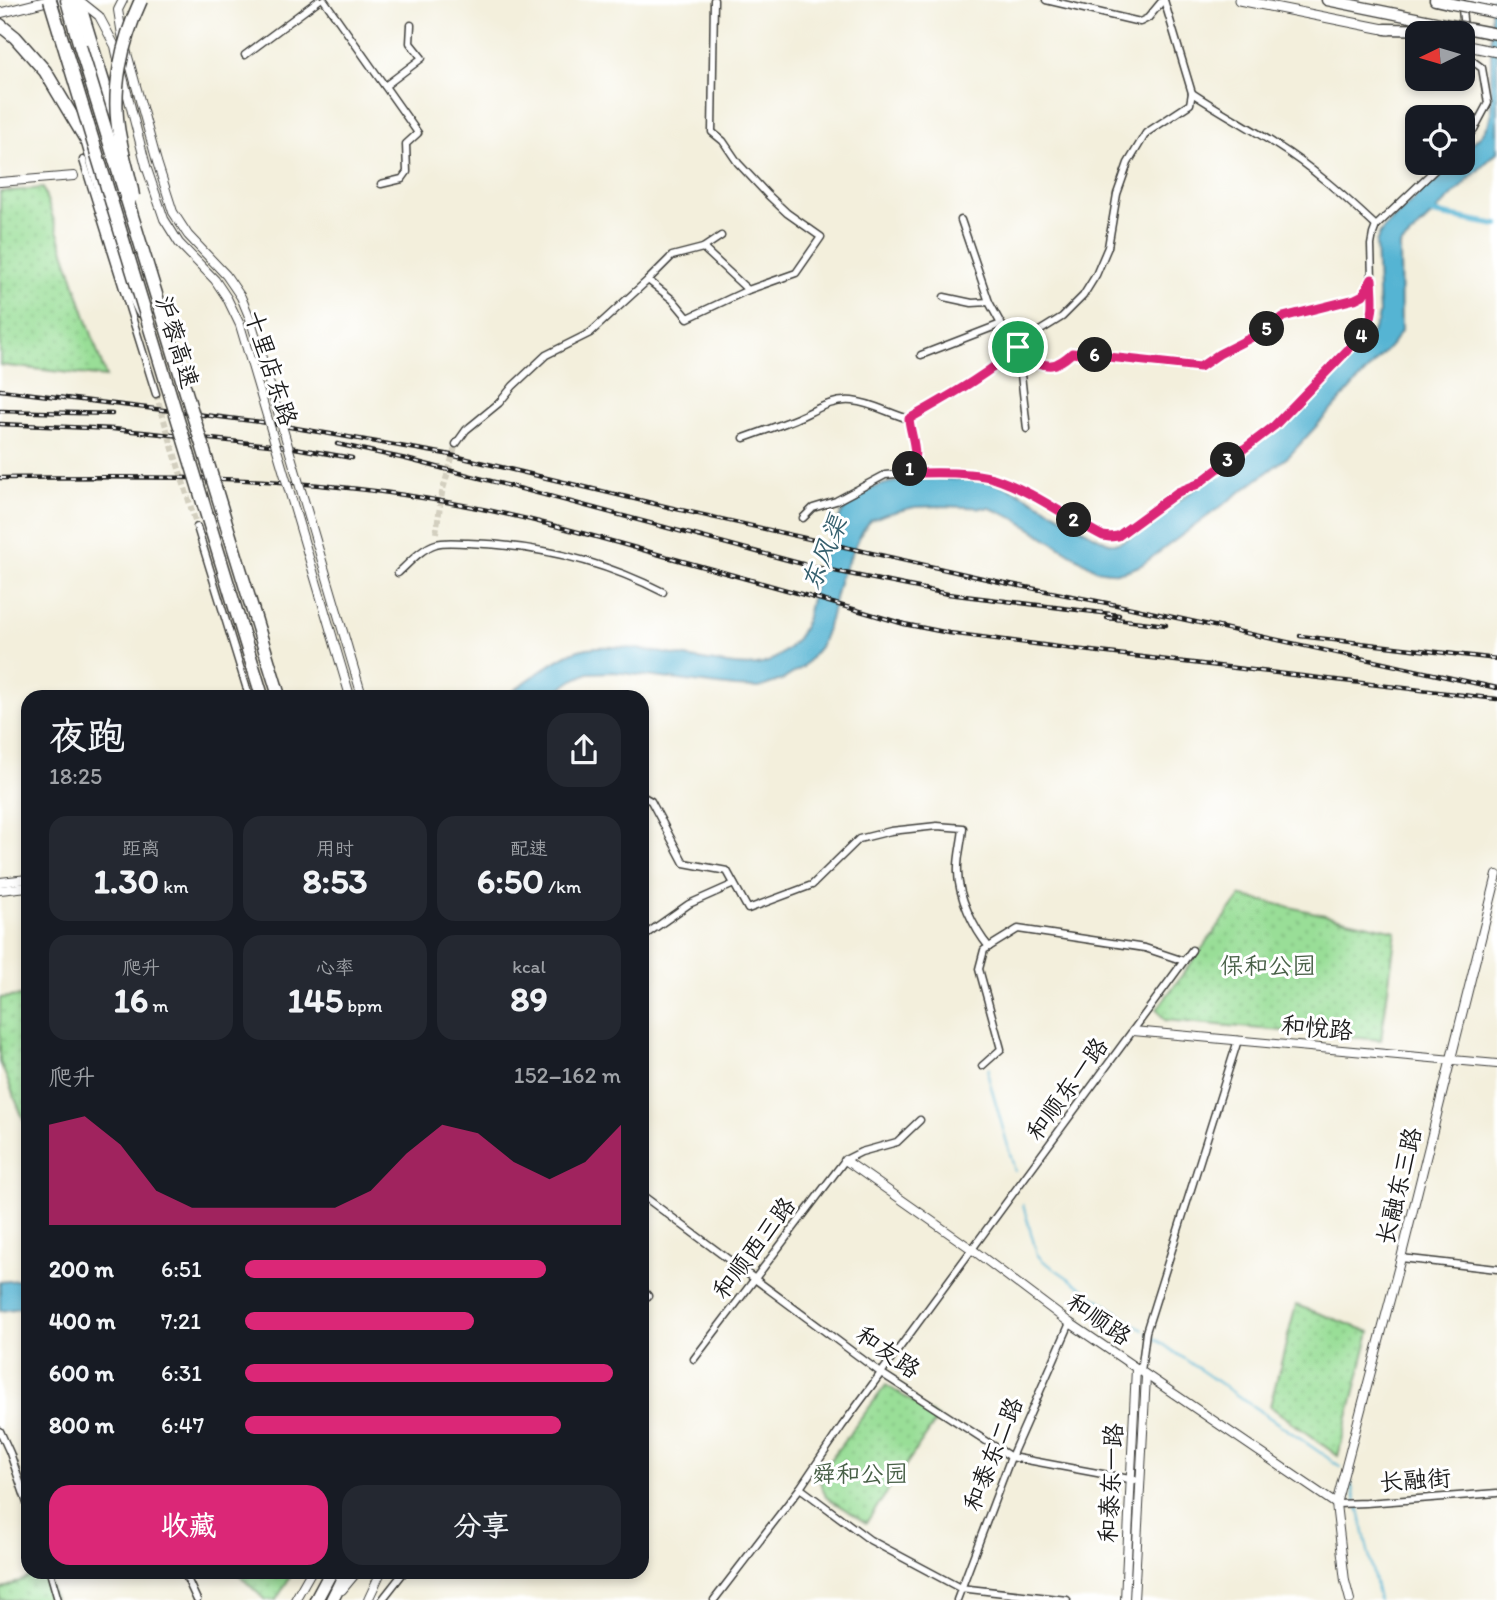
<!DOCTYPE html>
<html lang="zh">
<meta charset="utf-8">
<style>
body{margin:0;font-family:Itim,"LXGW WenKai TC",sans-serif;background:#242831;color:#f1f3f6;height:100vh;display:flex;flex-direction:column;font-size:26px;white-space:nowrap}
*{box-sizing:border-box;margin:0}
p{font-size:23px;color:#9ea1a6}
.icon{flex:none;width:38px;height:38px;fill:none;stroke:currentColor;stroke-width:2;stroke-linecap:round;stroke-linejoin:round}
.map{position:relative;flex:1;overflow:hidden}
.panel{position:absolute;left:21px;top:690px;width:628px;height:889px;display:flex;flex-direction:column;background:#171b24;border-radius:21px;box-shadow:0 4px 10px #0003}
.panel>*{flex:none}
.needle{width:46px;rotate:265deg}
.fabs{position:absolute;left:1405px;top:21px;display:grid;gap:14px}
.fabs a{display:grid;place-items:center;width:70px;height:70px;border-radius:14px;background:#171b24;box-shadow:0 4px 10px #0003;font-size:35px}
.pin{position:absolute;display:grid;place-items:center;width:60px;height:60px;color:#fff;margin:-30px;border:4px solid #fff;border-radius:50%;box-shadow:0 2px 7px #0007}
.km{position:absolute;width:35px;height:35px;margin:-18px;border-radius:50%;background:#222;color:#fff;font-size:19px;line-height:35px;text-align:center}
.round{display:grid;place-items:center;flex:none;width:74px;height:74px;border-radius:21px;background:#242831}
.overview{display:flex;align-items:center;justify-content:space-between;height:119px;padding:0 28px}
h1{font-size:38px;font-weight:700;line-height:52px}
.stats{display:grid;grid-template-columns:repeat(3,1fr);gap:10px;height:119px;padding:7px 28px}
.stats div{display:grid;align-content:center;border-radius:18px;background:#242831;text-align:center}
.stats b{font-size:35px;font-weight:700}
.stats small{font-size:19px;font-weight:400}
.stats p{font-size:19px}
.chart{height:196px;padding:14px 28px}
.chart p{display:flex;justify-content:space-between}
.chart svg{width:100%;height:126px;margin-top:7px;fill:#db2777;opacity:.7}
.primary-button{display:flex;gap:14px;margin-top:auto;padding:14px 28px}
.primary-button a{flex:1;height:80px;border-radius:21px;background:#db2777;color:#fff;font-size:28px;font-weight:700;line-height:80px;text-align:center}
.primary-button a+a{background:#242831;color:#f1f3f6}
ul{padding:0 28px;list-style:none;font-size:23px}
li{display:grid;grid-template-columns:112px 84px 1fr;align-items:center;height:52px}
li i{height:18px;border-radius:9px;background:#db2777}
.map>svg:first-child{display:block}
.park{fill:url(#park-dots);stroke:#5a7d5a;stroke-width:2}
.water{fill:#55b4d3;stroke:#386878;stroke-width:2}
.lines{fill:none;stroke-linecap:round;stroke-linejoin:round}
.stream{stroke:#55b4d3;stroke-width:2}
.canal{stroke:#55b4d3;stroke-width:6}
.minor-tunnel{stroke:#d3cfbf;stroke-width:6;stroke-dasharray:6 3;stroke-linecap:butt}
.minor-casing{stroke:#3c3c39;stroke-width:9}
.tertiary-casing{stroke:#3c3c39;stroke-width:10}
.secondary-casing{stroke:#3c3c39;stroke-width:11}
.trunk-casing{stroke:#3c3c39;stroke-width:13}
.motorway-casing{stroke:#3c3c39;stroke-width:15}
.minor{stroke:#fff;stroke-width:6}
.tertiary{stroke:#fff;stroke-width:8}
.secondary{stroke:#fff;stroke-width:9}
.trunk{stroke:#fff;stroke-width:10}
.motorway{stroke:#fff;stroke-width:12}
.rail-casing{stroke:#1c1c1c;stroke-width:4.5}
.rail{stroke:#fff;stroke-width:2;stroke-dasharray:5;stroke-linecap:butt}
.tertiary-bridge-casing{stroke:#3c3c39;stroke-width:10;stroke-linecap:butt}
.secondary-bridge-casing{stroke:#3c3c39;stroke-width:11;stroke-linecap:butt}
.trunk-bridge-casing{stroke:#3c3c39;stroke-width:13;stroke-linecap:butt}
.motorway-bridge-casing{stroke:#3c3c39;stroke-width:15;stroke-linecap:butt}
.tertiary-bridge{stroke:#fff;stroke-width:8}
.secondary-bridge{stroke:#fff;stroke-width:9}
.trunk-bridge{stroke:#fff;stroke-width:10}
.motorway-bridge{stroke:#fff;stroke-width:12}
.route-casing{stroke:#fff;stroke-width:14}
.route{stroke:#db2777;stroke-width:9}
.labels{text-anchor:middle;stroke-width:6;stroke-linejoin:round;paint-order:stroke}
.street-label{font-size:24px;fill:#1c1c1c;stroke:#fff}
.park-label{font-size:24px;fill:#486047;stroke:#fff}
.water-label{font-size:26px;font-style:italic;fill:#36606e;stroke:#fff}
</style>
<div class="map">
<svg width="1497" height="1600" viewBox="0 0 1497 1600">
<defs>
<pattern id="park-dots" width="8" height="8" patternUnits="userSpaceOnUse" patternTransform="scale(1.75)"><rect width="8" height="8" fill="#99de97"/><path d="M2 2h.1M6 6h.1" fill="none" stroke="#83be82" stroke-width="1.8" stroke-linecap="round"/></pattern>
</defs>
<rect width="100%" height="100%" fill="#fff"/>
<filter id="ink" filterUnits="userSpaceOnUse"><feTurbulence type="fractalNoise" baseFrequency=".0143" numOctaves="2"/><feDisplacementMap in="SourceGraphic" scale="14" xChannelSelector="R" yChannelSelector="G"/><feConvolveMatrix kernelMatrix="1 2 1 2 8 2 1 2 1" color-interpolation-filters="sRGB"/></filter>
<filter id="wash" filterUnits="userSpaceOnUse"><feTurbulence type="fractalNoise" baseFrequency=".00686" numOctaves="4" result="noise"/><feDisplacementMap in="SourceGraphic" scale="28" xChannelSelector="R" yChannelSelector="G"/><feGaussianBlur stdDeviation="1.57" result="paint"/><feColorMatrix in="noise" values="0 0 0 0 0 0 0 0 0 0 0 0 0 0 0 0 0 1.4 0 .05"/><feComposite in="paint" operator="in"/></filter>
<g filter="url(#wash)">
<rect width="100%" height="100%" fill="#f3efdc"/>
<g class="park">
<path d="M43 188 106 377 0 365V192Z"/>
<path d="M1241 896 1396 931 1381 1040 1165 1020 1157 1009Z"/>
<path d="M28 995V1130L0 1062V998Z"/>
<path d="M1296 1305 1370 1332 1338 1456 1270 1406Z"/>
<path d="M886 1385 938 1418 866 1523 826 1497 818 1476Z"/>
<path d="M41 1572H45L49 1580 54 1600H0V1590Z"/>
<path d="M236 1572H293L276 1600H265Z"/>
</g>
<g class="water">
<path d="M1491 0H1497V152L1400 246 1401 331 1393 343 1289 456 1143 564C1125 573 1116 574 1097 570L1014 518 990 508 940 506 915 507 886 514 871 520 863 530 840 578 830 620 820 647 803 667 784 679 759 688 735 687 614 672 588 673 573 680 549 696H508C518 686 530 679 541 671 551 664 562 657 573 652 607 638 673 656 709 661 726 664 746 668 762 664 779 659 797 643 804 626 808 617 809 605 812 595 831 522 841 479 928 479 954 479 983 477 1007 487 1042 501 1074 527 1109 543H1118L1129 538 1278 427 1371 334 1377 323 1379 314 1376 244 1379 235 1384 228 1452 163H1463V152L1482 134 1488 125 1491 114Z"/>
<path d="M28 1279V1307L0 1311V1282Z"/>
</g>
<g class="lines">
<g class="stream">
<path d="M989 1067 988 1076 1015 1171"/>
<path d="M1023 1205 1037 1254 1042 1260 1143 1330"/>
<path d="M1147 1333 1341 1467"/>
<path d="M1348 1473 1356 1501"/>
<path d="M1358 1506 1379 1600"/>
</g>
<path class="canal" d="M1427 212 1497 225"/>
</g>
</g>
<g filter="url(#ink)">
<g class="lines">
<g class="minor-tunnel">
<path d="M156 394 197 527"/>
<path d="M436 533 442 493 456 444"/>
</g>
<g class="minor-casing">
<g id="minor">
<path d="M324 0 418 133 406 144 407 172 402 179 381 184"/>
<path d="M1046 0 1140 22 1148 18 1163 0"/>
<path d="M1461 0 1467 57 1482 68 1488 103 1474 129 1463 143"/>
<path d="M245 55 319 0"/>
<path d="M385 86 422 58 410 43 411 25"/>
<path d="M1192 93C1219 111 1247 126 1275 144 1312 167 1344 196 1376 226"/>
<path d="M83 160 156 394"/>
<path d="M961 220 989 302 1001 324 1018 347 1027 429"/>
<path d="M703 248 748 290"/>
<path d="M648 280 672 256 703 248 721 236"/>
<path d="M944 297 972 303 989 302"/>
<path d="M921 355 1001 324"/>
<path d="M1019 357C1045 364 1050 373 1072 353L1200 367 1219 354 1267 329 1283 317 1355 299 1363 295 1371 282"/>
<path d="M744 438C761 432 778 426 795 419 814 411 831 399 852 401 873 403 890 414 909 419L950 396 1001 362 1033 335 1062 317 1083 296 1096 275 1108 247 1117 194 1128 163 1146 133 1190 104 1192 93 1164 0"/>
<path d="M456 444 466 430 499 403 513 386 546 355 590 333 648 280 673 300 688 318 748 290 796 273 821 237 787 213 768 195 738 163 723 141 712 132 714 0"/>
<path d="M907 473C922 455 911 440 909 419"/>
<path d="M803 518 813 508 836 501 885 475 907 473 956 474 991 478 1023 490 1103 536C1112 538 1117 537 1125 532L1178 492 1198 483 1274 426 1364 333 1371 323 1373 313 1371 245 1373 234 1376 226 1442 163"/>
<path d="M197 527 249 696"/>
<path d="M398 573C408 564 422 548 436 544 445 541 458 543 468 543 535 545 603 561 663 592"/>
<path d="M642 796 651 801 684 863 727 871 748 909 812 885 859 839 891 831 937 826 963 828C962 842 957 858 958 872 958 896 974 929 989 947"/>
<path d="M642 937 689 904 734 884"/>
<path d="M982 1066 1001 1049 979 969 984 950 1018 929 1145 948 1184 961"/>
<path d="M642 1195 881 1373 1011 1457 1135 1480"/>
<path d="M1401 1258 1497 1269"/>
<path d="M642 1289 648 1296 642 1300"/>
<path d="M694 1359 845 1160 861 1152 897 1142 920 1120"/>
<path d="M1141 1372 1146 1332 1238 1040"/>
<path d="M0 1431 10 1453 28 1506"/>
<path d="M800 1488 870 1540 960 1588 1067 1600"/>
<path d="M1336 1504 1366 1503 1497 1493"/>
<path d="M50 1572 58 1600"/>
<path d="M184 1572 197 1600"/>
<path d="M382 1600 404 1572"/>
<path d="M714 1600 800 1488 842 1426 1192 950"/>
<path d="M957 1600 1011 1457 1070 1323"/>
</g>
</g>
<g class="tertiary-casing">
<g id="tertiary">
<path d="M79 0 99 16 115 46 118 60"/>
<path d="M123 0 118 10 122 35 157 162"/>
<path d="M122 73 146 166"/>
<path d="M0 182 74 176"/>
<path d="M0 882 28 879"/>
<path d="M0 890 28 887"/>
<path d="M1133 1031 1497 1064"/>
<path d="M845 1160 973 1250 1070 1323 1336 1504"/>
<path d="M342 1590 357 1572"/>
<path d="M295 1600 311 1572"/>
<path d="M368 1600 381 1572"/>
<path d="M1125 1600 1136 1368"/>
<path d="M1134 1600 1146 1376"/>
<path d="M1350 1600 1345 1581 1336 1504 1401 1258 1497 875"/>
</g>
</g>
<g class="secondary-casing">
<g id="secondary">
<path d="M1239 0 1389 30"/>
<path d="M0 13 51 0"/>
</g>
</g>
<g class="trunk-casing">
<g id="trunk">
<path d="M1327 0 1450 25"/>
<path d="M1435 0 1448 3"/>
<path d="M1385 29 1448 30"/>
</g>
</g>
<g class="motorway-casing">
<g id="motorway">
<path d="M67 0 80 46"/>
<path d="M78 0 115 121"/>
<path d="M0 25 15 37 45 71 88 143 128 283 141 311"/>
<path d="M316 1600 331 1572"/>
<path d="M332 1600 346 1572"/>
</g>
</g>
<use href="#minor" class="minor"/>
<use href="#tertiary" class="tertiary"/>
<use href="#secondary" class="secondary"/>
<use href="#trunk" class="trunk"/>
<use href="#motorway" class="motorway"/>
<g class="rail-casing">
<g id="rail">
<path d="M0 390 261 422 446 454 681 510 1000 582 1127 607 1497 688"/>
<path d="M0 411 112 414"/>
<path d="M0 424 113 429 289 447 352 458"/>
<path d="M337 444 406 459 545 495 810 566 948 594 1119 615"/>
<path d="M0 478C141 476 283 475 423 498 505 511 584 533 664 556 744 578 824 600 904 624L949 633 1074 649 1497 699"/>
<path d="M1107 618 1166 625"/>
<path d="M1300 636 1497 659"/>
</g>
</g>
<use href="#rail" class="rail"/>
<g class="tertiary-bridge-casing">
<g id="tertiary-bridge">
<path d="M157 162 173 212 188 235 226 275 241 297 251 321 362 696"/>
<path d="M146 166 164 219 179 243 215 280 227 298 240 325 350 696"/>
</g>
</g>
<g class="secondary-bridge-casing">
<path id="secondary-bridge" d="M1463 45 1497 52"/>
</g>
<g class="trunk-bridge-casing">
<g id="trunk-bridge">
<path d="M1448 3 1497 13"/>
<path d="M1450 25 1497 34"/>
</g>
</g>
<g class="motorway-bridge-casing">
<g id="motorway-bridge">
<path d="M50 0 262 696"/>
<path d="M80 46 279 696"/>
<path d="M133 196C130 176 123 157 120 138 110 92 122 41 141 0"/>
</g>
</g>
<use href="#tertiary-bridge" class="tertiary-bridge"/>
<use href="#secondary-bridge" class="secondary-bridge"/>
<use href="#trunk-bridge" class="trunk-bridge"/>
<use href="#motorway-bridge" class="motorway-bridge"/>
</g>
</g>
<g class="lines" filter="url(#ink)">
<g class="route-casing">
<path id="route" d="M1372 279C1373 300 1376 314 1364 333L1274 426 1198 484 1178 492 1118 536 1110 537 1103 536C1066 517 1033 491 993 478 969 471 932 473 907 473 922 456 911 439 909 419 947 397 985 377 1018 347L1019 357C1045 364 1050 373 1072 353L1200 367 1219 354 1268 329 1283 317 1355 299 1363 295Z"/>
</g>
<use href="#route" class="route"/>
</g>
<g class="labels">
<g class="street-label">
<text transform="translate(177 342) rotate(73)" y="8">沪蓉高速</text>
<text transform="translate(271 368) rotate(72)" y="8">十里店东路</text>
<text transform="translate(1317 1028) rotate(5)" y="8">和悦路</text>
<text transform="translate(1067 1089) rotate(-54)" y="8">和顺东一路</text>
<text transform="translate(1399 1186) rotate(-76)" y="8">长融东三路</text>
<text transform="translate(754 1248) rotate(-53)" y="8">和顺西三路</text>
<text transform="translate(1099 1319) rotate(35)" y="8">和顺路</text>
<text transform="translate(888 1352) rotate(35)" y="8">和友路</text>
<text transform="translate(993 1454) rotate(-68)" y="8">和泰东二路</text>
<text transform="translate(1415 1480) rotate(-4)" y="8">长融街</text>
<text transform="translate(1111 1483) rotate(-87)" y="8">和泰东一路</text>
</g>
<g class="park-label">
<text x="1268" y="974">保和公园</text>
<text x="860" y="1482">舜和公园</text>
</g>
<g class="water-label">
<text transform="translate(824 553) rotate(-67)" y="9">东风渠</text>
</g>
</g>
</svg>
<div class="fabs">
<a><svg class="needle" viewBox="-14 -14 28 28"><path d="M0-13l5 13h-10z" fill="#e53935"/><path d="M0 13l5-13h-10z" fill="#9ea1a6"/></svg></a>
<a><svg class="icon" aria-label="locate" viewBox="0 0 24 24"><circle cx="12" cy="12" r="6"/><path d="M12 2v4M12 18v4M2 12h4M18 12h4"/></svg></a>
</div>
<div class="pin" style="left:1018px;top:347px;background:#1e9e55"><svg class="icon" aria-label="arrive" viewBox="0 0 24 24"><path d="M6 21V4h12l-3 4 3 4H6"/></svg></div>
<b class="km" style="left:910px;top:469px">1</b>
<b class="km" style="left:1074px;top:520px">2</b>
<b class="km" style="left:1228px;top:460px">3</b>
<b class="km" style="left:1362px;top:336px">4</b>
<b class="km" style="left:1267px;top:329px">5</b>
<b class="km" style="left:1095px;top:355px">6</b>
<section class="panel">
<div class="overview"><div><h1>夜跑</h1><p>18:25</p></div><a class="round"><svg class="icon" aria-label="share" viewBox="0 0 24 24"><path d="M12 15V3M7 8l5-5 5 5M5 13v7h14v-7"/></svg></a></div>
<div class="stats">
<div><p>距离</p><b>1.30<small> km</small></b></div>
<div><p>用时</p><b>8:53</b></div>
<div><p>配速</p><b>6:50<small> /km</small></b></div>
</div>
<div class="stats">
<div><p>爬升</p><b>16<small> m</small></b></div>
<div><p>心率</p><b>145<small> bpm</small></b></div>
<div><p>kcal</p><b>89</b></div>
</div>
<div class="chart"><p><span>爬升</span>152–162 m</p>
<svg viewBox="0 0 160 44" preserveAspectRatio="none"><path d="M0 44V9L10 6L20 16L30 32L40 38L50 38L60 38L70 38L80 38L90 32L100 19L110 9L120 12L130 22L140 28L150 22L160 9V44z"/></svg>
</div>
<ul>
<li><b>200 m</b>6:51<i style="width:80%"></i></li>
<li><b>400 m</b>7:21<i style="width:61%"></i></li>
<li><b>600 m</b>6:31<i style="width:98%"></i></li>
<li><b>800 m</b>6:47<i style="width:84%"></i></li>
</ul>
<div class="primary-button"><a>收藏</a><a>分享</a></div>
</section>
</div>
